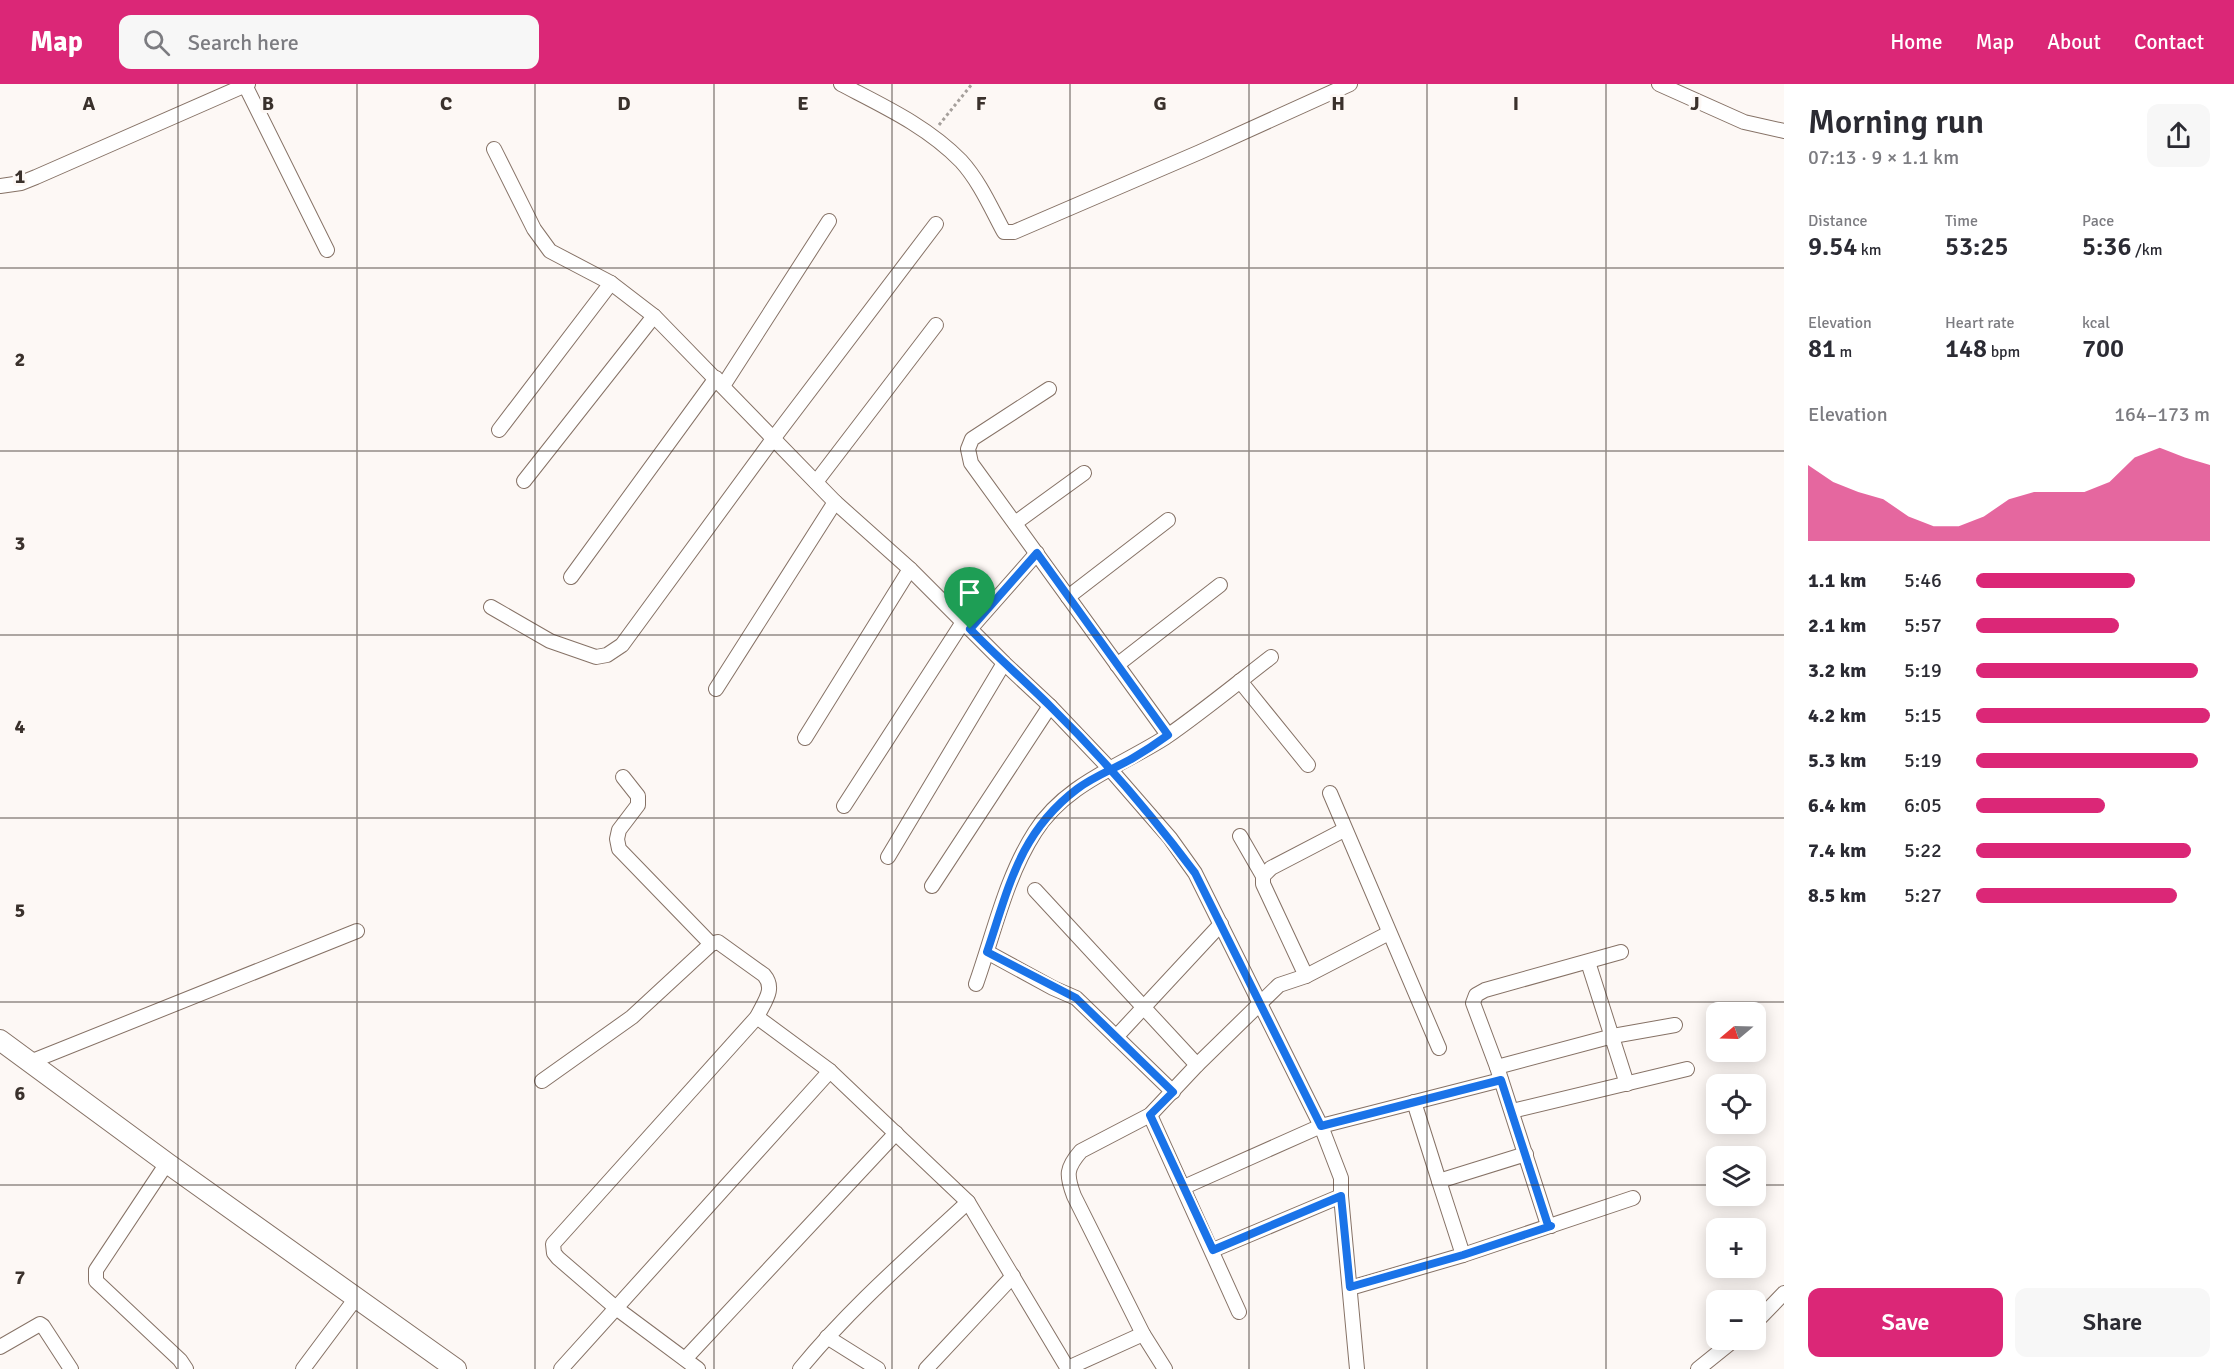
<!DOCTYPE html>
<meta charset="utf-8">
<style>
body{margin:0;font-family:Signika,sans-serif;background:#f7f7f7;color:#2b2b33;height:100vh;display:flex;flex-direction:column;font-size:22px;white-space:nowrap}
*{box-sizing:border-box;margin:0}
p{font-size:20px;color:#7c7c81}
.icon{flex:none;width:33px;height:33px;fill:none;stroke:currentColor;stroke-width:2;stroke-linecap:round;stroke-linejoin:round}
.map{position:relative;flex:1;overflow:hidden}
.panel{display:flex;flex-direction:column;background:#fff;width:450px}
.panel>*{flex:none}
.needle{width:39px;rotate:251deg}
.fabs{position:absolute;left:1706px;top:918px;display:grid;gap:12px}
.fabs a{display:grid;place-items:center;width:60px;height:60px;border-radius:12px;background:#fff;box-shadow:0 3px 15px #0003;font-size:30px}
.pin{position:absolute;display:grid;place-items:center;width:51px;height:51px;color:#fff;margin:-62px -26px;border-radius:50% 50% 50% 0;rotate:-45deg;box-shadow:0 0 6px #0007}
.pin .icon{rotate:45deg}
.round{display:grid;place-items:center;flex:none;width:63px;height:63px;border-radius:12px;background:#f7f7f7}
.overview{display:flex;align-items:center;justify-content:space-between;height:102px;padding:0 24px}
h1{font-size:33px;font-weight:600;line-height:45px}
.stats{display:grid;grid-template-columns:repeat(3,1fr);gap:9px;height:102px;padding:6px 24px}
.stats div{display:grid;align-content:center}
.stats b{font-size:26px;font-weight:600}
.stats small{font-size:16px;font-weight:400}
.stats p{font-size:16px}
.chart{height:168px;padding:12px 24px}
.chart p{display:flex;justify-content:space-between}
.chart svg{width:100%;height:108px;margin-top:6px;fill:#db2777;opacity:.7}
.cta{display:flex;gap:12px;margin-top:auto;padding:12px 24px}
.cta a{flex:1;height:69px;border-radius:12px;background:#db2777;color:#fff;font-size:24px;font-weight:600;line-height:69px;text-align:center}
.cta a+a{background:#f7f7f7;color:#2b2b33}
ul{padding:0 24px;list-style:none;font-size:20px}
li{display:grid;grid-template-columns:96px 72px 1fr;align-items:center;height:45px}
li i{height:15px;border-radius:8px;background:#db2777}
header{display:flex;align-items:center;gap:36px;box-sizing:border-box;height:84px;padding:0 30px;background:#db2777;color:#fff}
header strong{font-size:28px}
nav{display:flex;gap:33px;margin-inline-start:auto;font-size:21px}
.search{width:420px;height:54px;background:#f7f7f7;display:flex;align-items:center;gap:15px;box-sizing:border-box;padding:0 21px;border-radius:12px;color:#7c7c81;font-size:22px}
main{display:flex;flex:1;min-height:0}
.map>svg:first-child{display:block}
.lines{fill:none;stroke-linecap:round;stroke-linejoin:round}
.street-casing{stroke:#867266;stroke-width:16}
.secondary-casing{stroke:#867266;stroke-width:22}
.path{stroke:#a6a09c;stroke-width:3;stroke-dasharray:3 3;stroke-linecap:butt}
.street{stroke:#fff;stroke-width:14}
.secondary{stroke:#fff;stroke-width:20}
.route-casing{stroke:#fff;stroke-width:12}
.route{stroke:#1a73e8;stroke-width:8}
.grid{fill:none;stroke:#3a312c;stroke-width:1.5;stroke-opacity:0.55}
.grid-label{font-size:20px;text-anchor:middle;font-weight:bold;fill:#3a312c;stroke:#fdf8f5;stroke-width:6;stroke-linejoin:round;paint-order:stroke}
</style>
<header>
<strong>Map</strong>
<div class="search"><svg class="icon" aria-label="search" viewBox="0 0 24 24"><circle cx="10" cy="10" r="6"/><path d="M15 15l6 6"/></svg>Search here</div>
<nav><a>Home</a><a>Map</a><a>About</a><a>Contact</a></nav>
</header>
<main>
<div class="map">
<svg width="1784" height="1285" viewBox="0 0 1784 1285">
<rect width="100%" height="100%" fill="#fdf8f5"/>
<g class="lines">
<g class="street-casing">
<g id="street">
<path d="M841 0C883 22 927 42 961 77 980 98 991 124 1004 148H1014L1200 68 1350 0"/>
<path d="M1659 0 1744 38 1784 47"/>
<path d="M245 1 327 166"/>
<path d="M494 65 534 145 550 167 611 199 654 232 835 418 910 485 1004 579 1050 622 1110 685 1170 754 1195 789 1321 1042 1341 1094V1112L1357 1285"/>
<path d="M0 102 21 99 36 93 248 0"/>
<path d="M723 302 829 137"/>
<path d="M1049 305 972 355 968 365 971 379 1168 651"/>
<path d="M499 346 611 199"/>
<path d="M524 397 654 232"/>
<path d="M816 398 936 241"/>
<path d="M1015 439 1084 389"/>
<path d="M571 493 716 294"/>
<path d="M1068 513 1168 436"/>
<path d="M491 523 550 557 596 573 607 571 622 561 773 355 936 140"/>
<path d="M970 545 1037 469"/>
<path d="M1117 581 1220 501"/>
<path d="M1240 597 1308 681"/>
<path d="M716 605 835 418"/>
<path d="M805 654 910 485"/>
<path d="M623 693 638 712V721L619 746 617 755 619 765 711 860"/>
<path d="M1330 709 1439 964"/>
<path d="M844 722 963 538"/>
<path d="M1240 752 1263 792V800L1306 892"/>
<path d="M888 773 1004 579"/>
<path d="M1263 792 1271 784 1344 746"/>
<path d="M932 802 1050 622"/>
<path d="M1035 806 1197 981"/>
<path d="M987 868 1053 904 1076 914 1173 1008"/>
<path d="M1588 878 1627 1000"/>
<path d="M976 900C994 849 1006 793 1035 748 1065 700 1121 682 1166 653 1202 628 1236 600 1271 573"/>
<path d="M757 933 830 987 968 1118 1068 1285"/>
<path d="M1116 953 1221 840"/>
<path d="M30 978 357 847"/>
<path d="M1497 983 1613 952 1675 941"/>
<path d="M542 997 632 933 711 860 718 858 764 891C776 905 764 918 757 933L553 1160 554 1169 558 1174 616 1224 698 1285"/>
<path d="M1414 1018 1439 1097 1526 1070"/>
<path d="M1512 1027 1687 985"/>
<path d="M1150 1031 1239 1228"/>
<path d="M167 1079 96 1186V1197L180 1276 186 1285"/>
<path d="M1184 1103 1321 1042 1501 996"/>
<path d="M1551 1142 1548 1141 1497 983 1473 919 1476 911 1485 906 1621 868"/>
<path d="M1213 1166 1341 1112"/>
<path d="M1463 1171 1633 1114"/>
<path d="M1350 1204 1463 1171 1439 1097"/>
<path d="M1755 1239 1784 1209"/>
<path d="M827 1253 878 1285"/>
<path d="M0 1263 40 1240 43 1242 71 1285"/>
<path d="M685 1275 896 1049"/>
<path d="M1068 1284 1143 1250"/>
<path d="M303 1285 356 1214"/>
<path d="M561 1285 830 987"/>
<path d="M800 1285C850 1224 910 1172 968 1118"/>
<path d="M926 1285 1013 1192"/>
<path d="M1165 1285 1143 1250 1074 1112C1066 1091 1066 1084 1081 1067L1150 1031 1197 981 1279 901 1306 892 1389 849"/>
<path d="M1698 1285 1734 1256"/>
</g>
</g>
<g class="secondary-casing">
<path id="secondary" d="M0 956 167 1079 456 1285"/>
</g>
<path class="path" d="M939 41 972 0"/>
<use href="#street" class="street"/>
<use href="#secondary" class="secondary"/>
</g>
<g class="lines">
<g class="route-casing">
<path id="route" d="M970 545C996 572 1024 596 1050 622 1102 673 1151 730 1195 789L1321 1042 1501 996 1548 1141 1551 1142 1463 1171 1350 1203 1341 1112 1213 1166 1150 1031 1173 1008 1076 914 987 868C1009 803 1019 749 1077 705 1094 692 1114 685 1133 674 1145 667 1157 659 1168 651L1037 469 970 545"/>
</g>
<use href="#route" class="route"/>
</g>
<path class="grid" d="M178 0V1285M357 0V1285M535 0V1285M714 0V1285M892 0V1285M1070 0V1285M1249 0V1285M1427 0V1285M1606 0V1285M0 184H1784M0 367H1784M0 551H1784M0 734H1784M0 918H1784M0 1101H1716M1755 1101H1784"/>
<g class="grid-label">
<text x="89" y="26">A</text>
<text x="268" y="26">B</text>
<text x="446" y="26">C</text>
<text x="624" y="26">D</text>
<text x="803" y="26">E</text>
<text x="981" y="26">F</text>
<text x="1160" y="26">G</text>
<text x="1338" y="26">H</text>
<text x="1516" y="26">I</text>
<text x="1695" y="26">J</text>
<text x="20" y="99">1</text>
<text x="20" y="282">2</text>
<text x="20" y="466">3</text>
<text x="20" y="649">4</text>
<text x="20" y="833">5</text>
<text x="20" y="1016">6</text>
<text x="20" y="1200">7</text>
</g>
</svg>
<div class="fabs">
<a><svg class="needle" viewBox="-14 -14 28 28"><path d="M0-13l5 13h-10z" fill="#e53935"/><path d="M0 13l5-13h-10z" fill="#7c7c81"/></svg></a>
<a><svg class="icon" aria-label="locate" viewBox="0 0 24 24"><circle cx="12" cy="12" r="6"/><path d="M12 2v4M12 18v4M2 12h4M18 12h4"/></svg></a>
<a><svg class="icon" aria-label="layers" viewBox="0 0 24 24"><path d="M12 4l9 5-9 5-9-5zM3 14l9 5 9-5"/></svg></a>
<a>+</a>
<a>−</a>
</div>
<div class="pin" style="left:970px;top:545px;background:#1e9e55"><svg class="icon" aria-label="arrive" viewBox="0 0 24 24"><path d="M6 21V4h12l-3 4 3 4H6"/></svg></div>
</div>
<section class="panel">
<div class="overview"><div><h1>Morning run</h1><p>07:13 · 9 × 1.1 km</p></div><a class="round"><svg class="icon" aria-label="share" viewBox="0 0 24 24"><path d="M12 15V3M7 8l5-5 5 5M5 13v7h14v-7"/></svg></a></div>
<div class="stats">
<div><p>Distance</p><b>9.54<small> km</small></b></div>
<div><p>Time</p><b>53:25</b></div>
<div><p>Pace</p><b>5:36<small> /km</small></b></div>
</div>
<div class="stats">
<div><p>Elevation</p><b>81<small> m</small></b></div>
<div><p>Heart rate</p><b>148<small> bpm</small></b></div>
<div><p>kcal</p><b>700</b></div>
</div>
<div class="chart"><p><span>Elevation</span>164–173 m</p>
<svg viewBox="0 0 160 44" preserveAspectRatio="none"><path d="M0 44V13L10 20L20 24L30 27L40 34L50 38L60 38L70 34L80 27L90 24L100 24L110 24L120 20L130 10L140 6L150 10L160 13V44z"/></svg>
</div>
<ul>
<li><b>1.1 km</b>5:46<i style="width:68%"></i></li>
<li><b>2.1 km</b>5:57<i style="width:61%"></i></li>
<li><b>3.2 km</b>5:19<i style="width:95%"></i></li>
<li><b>4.2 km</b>5:15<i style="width:100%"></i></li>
<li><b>5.3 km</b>5:19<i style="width:95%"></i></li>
<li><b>6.4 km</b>6:05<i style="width:55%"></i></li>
<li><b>7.4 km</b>5:22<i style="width:92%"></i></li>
<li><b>8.5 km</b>5:27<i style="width:86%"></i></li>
</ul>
<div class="cta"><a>Save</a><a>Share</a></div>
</section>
</main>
